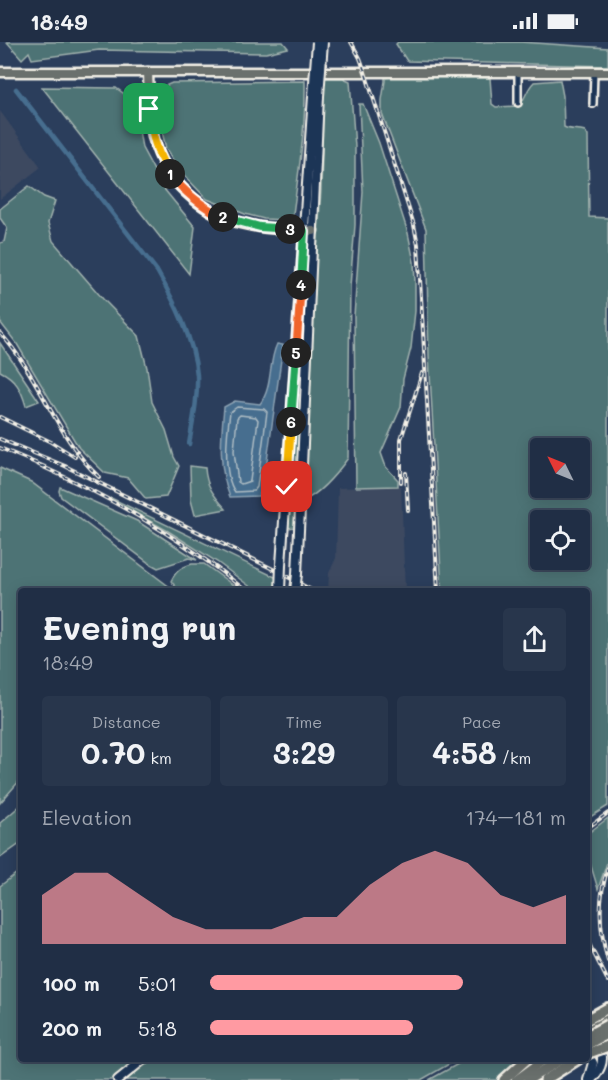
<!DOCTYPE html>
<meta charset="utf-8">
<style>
body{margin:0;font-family:Mali,sans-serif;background:#28364c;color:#f1f3f6;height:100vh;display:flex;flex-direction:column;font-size:22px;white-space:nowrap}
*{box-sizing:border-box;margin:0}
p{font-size:20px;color:#a2a8b3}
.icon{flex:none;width:33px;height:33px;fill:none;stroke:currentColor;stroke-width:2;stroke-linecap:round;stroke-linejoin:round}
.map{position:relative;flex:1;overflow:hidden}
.drawer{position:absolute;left:18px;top:546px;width:572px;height:474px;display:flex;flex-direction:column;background:#202e45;border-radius:6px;box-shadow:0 3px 15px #0003,0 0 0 2px #3d4a5e}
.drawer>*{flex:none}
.needle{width:39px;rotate:313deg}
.buttons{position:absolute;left:530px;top:396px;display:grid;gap:12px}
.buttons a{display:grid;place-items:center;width:60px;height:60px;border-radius:6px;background:#202e45;box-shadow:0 3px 15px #0003,0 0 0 2px #3d4a5e;font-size:30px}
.pin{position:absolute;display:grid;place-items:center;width:51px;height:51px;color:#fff;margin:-26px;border-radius:12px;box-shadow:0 3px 9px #0006}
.km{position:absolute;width:30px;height:30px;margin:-15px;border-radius:50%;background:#222;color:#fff;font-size:16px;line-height:30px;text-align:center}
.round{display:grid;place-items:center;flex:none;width:63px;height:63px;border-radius:6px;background:#28364c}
.head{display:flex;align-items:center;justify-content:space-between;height:102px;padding:0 24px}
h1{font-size:33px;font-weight:700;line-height:45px}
.metrics{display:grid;grid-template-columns:repeat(3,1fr);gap:9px;height:102px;padding:6px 24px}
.metrics div{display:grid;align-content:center;border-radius:6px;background:#28364c;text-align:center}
.metrics b{font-size:30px;font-weight:700}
.metrics small{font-size:16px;font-weight:400}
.metrics p{font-size:16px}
.chart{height:168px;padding:12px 24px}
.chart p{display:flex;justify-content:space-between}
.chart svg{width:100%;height:108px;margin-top:6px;fill:#ff9aa2;opacity:.7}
ul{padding:0 24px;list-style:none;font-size:20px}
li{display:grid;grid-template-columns:96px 72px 1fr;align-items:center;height:45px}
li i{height:15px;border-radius:8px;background:#ff9aa2}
.status{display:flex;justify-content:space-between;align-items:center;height:42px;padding:0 30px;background:#202e45;direction:ltr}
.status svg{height:16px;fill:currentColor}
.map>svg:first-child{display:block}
.built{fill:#3c4961}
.green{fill:#4e7375;stroke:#a1b2ae;stroke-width:1.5;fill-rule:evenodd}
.water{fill:#476e8f;stroke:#8ca2b3;stroke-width:1.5}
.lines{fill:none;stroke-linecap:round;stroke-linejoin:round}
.shore{stroke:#afbdc4;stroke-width:1.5}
.canal{stroke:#476e8f;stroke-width:4.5}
.street-casing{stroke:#f4f1e8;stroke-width:10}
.secondary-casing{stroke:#f4f1e8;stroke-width:12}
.primary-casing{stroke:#f4f1e8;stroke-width:13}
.highway-casing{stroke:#f4f1e8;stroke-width:14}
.street{stroke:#1d3557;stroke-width:5}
.secondary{stroke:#1d3557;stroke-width:8}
.primary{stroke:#6b706d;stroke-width:8}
.highway{stroke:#6b706d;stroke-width:9}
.rail-casing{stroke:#f4f1e8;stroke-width:4}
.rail{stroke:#1d3557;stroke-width:1.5;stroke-dasharray:4.5;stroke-linecap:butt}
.secondary-bridge-casing{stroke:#f4f1e8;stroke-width:12;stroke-linecap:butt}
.primary-bridge-casing{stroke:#f4f1e8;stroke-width:13;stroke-linecap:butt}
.highway-bridge-casing{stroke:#f4f1e8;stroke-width:14;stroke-linecap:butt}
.secondary-bridge{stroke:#1d3557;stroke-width:8}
.primary-bridge{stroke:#6b706d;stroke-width:8}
.highway-bridge{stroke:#6b706d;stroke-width:9}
.split-1-casing{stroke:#fff;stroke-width:12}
.split-2-casing{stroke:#fff;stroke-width:12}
.split-3-casing{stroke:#fff;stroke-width:12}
.split-4-casing{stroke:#fff;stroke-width:12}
.split-5-casing{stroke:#fff;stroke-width:12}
.split-6-casing{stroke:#fff;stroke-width:12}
.split-7-casing{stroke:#fff;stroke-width:12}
.split-1{stroke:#f5b400;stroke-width:8}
.split-2{stroke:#f0652b;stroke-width:8}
.split-3{stroke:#22a559;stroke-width:8}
.split-4{stroke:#22a559;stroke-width:8}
.split-5{stroke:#f0652b;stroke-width:8}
.split-6{stroke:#22a559;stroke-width:8}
.split-7{stroke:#f5b400;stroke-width:8}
</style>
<div class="status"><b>18:49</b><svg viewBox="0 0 49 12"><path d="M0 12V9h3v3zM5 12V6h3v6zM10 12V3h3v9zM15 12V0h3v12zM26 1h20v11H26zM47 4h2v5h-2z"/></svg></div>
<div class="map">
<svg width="608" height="1038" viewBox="0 0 608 1038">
<rect width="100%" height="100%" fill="#2b3e5c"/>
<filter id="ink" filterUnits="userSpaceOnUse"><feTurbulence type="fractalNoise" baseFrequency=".0167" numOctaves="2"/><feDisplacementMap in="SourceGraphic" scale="12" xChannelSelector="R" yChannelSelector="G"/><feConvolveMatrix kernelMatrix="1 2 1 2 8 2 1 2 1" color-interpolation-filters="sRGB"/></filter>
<g filter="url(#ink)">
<g class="built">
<path d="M0 69 41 125 0 157Z"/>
<path d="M401 444 405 549H328L329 531 336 516 338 446Z"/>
</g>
<g class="green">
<path d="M7 0H283L288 6 266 11 99 8 32 17 29 10 22 17Z"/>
<path d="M398 0H520L608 6V24L407 19 396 2Z"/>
<path d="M390 35 490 36 492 62 496 65 519 64C526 56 526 48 534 40L560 38 563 54 564 85C571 89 577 86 585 89L588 94 589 175 608 176V764L587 777 586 549H442L429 314 426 187 382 72V58L385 39V36ZM579 406V446H540V406ZM579 478V518H540V478Z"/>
<path d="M324 36H343L350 39 355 105V183L350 244 348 416C337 431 322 450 305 458L310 311 321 148Z"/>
<path d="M305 39C306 83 299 128 293 172L286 178 264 177 245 172 207 157 180 129 166 107 156 62 160 46 172 41Z"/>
<path d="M42 45 116 46 134 59 142 106 164 147 195 185 189 232Z"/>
<path d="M359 62H363L379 101 408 191 414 220 415 240V269L411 306 403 337 401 365 381 411 386 425 398 438V444L356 445 354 274 363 150Z"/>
<path d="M29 144 44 155 55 159 48 181 53 199 103 257 139 294 147 326 152 360 166 388 174 415 179 424 166 455 146 457 128 436 105 431 79 406 17 302 0 280V201L4 200 7 186 0 176V167Z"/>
<path d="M0 301 39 359 26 364C21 347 16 337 0 329Z"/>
<path d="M297 353H303L295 485 288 486Z"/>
<path d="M190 424 205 426C206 444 214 454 226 467L195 473 191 458Z"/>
<path d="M0 426 31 440 175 549H21V737L0 761Z"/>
<path d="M60 445 137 479 197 518 189 516 158 526 149 521 61 455 59 449Z"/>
<path d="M111 456 277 536 276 549H256L217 520 168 489 110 457Z"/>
<path d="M192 522H204L241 549H179L171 539C176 529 181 525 192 522Z"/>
<path d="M21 763V801L0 816V781Z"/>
<path d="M608 776V818L598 847 587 811V792Z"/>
<path d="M21 828V1017H137L112 1038H0V844Z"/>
<path d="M150 1017H458L421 1038H125Z"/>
<path d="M467 1017H521L499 1038H429Z"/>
</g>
<path class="water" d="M277 302 283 303 263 448 258 454 230 455C218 426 221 395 224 365L235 359 260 362C273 345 268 321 277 302Z"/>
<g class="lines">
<g class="shore">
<path d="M237 365 264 367 267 370 257 445 254 449 235 450C222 432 227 391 230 370Z"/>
<path d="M240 373 256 375 258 378 250 439 241 442 238 440 234 409 237 376Z"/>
</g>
<path class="canal" d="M16 47 157 229C174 259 194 297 197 333 198 356 193 379 189 402"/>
<g class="street-casing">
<g id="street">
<path d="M518 61V30"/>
<path d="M593 62 594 30"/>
</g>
</g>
<g class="secondary-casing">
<g id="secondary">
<path d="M281 523 313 54"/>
<path d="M297 532 319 54"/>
<path d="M586 1009 593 1021 588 1038"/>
<path d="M118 1038 144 1017"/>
<path d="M591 1038C602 1027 606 1016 598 1002"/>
</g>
</g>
<g class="primary-casing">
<g id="primary">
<path d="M0 30H608"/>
<path d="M148 30C149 53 148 76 154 98 165 138 200 170 240 181 263 187 289 188 313 189"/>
<path d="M586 989 608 977"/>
<path d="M516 1038 545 1017"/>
</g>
</g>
<g class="highway-casing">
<g id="highway">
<path d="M586 978 608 966"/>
<path d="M504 1038 527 1017"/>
<path d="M528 1038 562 1017"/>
<path d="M545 1038 578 1017"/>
</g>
</g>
<use href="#street" class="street"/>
<use href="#secondary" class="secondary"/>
<use href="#primary" class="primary"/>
<use href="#highway" class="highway"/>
<g class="rail-casing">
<g id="rail">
<path d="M351 0 360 16 365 30 414 183 418 203 438 549"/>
<path d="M0 291C40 334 56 395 99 435"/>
<path d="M0 375 51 400 75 415"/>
<path d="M0 397 65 424 279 530 313 549"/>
<path d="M0 406 45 425"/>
<path d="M39 423C112 456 184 498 246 549"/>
<path d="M406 431 408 468"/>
<path d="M401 440V397L422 331"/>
<path d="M586 787 608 771"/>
<path d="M608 826C597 857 599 888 608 919"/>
<path d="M586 896 608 939"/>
</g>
</g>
<use href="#rail" class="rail"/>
<g class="secondary-bridge-casing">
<g id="secondary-bridge">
<path d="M313 54 317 0"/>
<path d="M319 54 323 0"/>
<path d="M280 549 281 523"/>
<path d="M295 549 297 532"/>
</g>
</g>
<g class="primary-bridge-casing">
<path id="primary-bridge" d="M586 994 608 982"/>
</g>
<g class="highway-bridge-casing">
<g id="highway-bridge">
<path d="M586 1003 608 991"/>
<path d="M586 1012 608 1004"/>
</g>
</g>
<use href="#secondary-bridge" class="secondary-bridge"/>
<use href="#primary-bridge" class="primary-bridge"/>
<use href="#highway-bridge" class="highway-bridge"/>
</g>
</g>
<g class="lines" filter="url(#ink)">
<g class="split-1-casing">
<path id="split-1" d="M149 67C152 90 156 113 170 132"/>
</g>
<g class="split-2-casing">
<path id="split-2" d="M170 132C185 151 201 164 223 175"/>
</g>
<g class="split-3-casing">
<path id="split-3" d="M223 175 260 185 290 187"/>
</g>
<g class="split-4-casing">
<path id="split-4" d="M290 187 304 189 301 243"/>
</g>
<g class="split-5-casing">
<path id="split-5" d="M296 311 301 243"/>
</g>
<g class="split-6-casing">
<path id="split-6" d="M291 380 296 311"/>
</g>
<g class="split-7-casing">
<path id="split-7" d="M287 445 291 380"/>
</g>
<use href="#split-1" class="split-1"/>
<use href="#split-2" class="split-2"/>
<use href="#split-3" class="split-3"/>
<use href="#split-4" class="split-4"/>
<use href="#split-5" class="split-5"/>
<use href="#split-6" class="split-6"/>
<use href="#split-7" class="split-7"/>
</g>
</svg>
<div class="buttons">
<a><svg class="needle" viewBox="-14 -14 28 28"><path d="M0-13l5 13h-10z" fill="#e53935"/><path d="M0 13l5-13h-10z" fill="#a2a8b3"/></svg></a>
<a><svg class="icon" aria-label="locate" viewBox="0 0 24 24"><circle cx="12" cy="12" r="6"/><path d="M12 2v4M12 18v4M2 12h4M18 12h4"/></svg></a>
</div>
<div class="pin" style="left:149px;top:67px;background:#1e9e55"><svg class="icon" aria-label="arrive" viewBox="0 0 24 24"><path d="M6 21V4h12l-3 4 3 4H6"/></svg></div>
<div class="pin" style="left:287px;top:445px;background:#d93025"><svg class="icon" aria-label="check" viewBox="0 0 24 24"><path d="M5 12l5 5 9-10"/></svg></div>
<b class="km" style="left:170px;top:132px">1</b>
<b class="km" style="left:223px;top:175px">2</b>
<b class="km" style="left:290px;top:187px">3</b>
<b class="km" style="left:301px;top:243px">4</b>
<b class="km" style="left:296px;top:311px">5</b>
<b class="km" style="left:291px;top:380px">6</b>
<section class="drawer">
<div class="head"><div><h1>Evening run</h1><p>18:49</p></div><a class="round"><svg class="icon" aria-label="share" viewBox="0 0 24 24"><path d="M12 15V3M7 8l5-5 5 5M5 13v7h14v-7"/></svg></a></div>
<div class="metrics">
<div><p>Distance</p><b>0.70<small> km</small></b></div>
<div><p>Time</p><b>3:29</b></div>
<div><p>Pace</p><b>4:58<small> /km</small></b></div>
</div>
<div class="chart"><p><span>Elevation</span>174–181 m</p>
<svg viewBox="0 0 160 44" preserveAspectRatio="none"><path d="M0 44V24L10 15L20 15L30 24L40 33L50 38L60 38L70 38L80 33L90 33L100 20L110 11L120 6L130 11L140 24L150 29L160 24V44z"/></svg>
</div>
<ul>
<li><b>100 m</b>5:01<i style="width:71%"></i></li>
<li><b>200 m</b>5:18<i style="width:57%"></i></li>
</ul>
</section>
</div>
